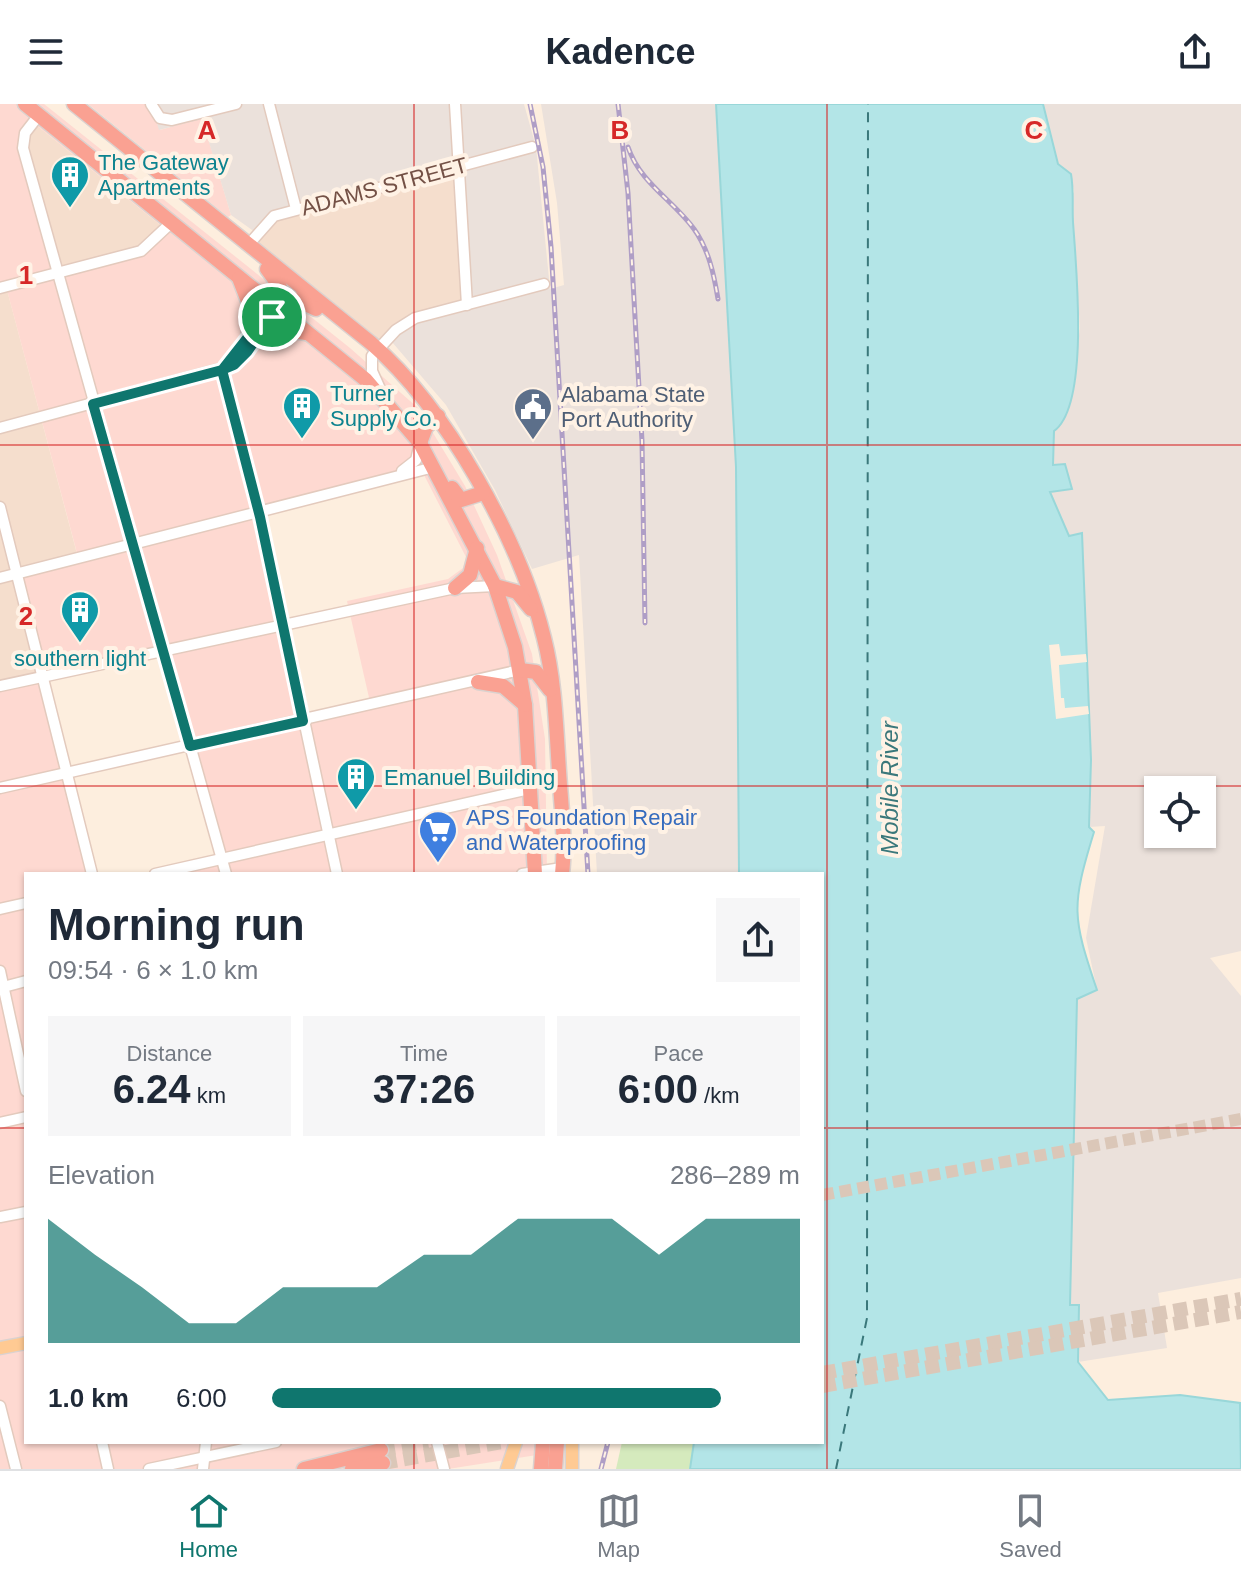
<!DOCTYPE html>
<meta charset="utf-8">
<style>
body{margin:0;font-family:Helvetica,sans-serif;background:#f6f6f7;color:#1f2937;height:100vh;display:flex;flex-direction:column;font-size:30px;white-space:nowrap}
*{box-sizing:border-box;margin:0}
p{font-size:26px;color:#747a83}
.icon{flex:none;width:44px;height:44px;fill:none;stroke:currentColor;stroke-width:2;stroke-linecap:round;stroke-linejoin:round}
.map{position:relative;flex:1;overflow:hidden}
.side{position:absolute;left:24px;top:768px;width:800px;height:572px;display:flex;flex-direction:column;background:#fff;border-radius:0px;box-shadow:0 2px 6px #0004}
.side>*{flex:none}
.buttons{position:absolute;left:1144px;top:672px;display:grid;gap:16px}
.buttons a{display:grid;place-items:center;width:72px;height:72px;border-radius:0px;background:#fff;box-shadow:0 2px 6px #0004;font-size:40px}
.pin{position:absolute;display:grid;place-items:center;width:68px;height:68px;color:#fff;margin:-34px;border:4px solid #fff;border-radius:50%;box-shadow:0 2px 8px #0007}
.round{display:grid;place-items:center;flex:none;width:84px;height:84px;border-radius:0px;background:#f6f6f7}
.head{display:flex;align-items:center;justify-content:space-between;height:136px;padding:0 24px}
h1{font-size:44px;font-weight:800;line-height:60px}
.stats{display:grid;grid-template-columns:repeat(3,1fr);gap:12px;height:136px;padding:8px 24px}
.stats div{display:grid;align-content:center;border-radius:0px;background:#f6f6f7;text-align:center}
.stats b{font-size:40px;font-weight:800}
.stats small{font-size:22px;font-weight:400}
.stats p{font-size:22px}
.chart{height:224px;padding:16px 24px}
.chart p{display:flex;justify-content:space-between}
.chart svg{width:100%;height:144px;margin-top:8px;fill:#0f766e;opacity:.7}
ul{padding:0 24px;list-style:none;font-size:26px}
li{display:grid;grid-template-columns:128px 96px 1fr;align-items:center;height:60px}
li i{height:20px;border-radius:10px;background:#0f766e}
header{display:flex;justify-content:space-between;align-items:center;height:104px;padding:0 24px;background:#fff;font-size:36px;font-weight:800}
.dock{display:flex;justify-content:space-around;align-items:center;height:112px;border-top:2px solid #e0e1e3;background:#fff;font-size:22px;color:#747a83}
.dock a{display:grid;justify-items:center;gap:4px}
.dock .current{color:#0f766e}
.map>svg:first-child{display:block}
.residential{fill:#f5decd}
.commercial{fill:#fed9d1;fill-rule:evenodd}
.industrial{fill:#ebe1db;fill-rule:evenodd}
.green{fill:#d5eabd}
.water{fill:#b3e5e7;stroke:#99d7d9;stroke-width:2}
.pier{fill:#fdeede}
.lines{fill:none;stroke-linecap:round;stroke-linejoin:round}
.ferry{stroke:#3a787b;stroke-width:2;stroke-dasharray:10 8;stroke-linecap:butt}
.major-tunnel{stroke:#dbc7b8;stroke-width:12;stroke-dasharray:12 6;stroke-linecap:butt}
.highway-tunnel{stroke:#dbc7b8;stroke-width:14;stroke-dasharray:14 7;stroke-linecap:butt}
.minor-casing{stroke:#e3cabd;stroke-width:13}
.major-casing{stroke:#dbd2cf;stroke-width:15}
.highway-casing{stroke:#dbd2cf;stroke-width:17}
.minor{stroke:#fff;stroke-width:10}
.major{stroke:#ffca93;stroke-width:12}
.highway{stroke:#faa192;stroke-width:14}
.rail-casing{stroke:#af9ec6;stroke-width:5}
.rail{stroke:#fff2e5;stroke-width:2;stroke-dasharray:6;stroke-linecap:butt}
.route-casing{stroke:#fff;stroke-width:16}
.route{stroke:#0f766e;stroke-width:10}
.grid{fill:none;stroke:#d62828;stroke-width:2;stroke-opacity:0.55}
.labels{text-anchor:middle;stroke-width:8;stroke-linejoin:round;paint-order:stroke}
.culture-label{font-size:22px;fill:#0d838f;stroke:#fff2e5;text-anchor:start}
.street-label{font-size:22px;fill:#745146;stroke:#fff2e5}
.service-label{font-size:22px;fill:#4e5e75;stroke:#fff2e5;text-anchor:start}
.shop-label{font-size:22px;fill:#366cbe;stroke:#fff2e5;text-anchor:start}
.water-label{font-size:24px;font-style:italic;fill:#3a787b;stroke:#fff2e5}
.grid-label{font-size:26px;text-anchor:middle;font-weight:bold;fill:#d62828;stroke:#fff2e5;stroke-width:8;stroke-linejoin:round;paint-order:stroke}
</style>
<header><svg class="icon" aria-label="menu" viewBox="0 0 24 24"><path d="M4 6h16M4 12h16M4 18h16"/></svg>Kadence<svg class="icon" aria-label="share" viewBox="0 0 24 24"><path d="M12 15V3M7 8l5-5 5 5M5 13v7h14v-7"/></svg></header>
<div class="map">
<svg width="1241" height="1365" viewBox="0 0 1241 1365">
<rect width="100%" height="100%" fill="#fdeede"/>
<g class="residential">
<path d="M36 21 169 128 159 136 7 186 77 450 46 568 0 578V181L27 47 26 33Z"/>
<path d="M455 68 463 199 406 214 379 235 256 136 275 114Z"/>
</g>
<g class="commercial">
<path d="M0 0H44L350 244 418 304 465 382 497 451 532 550 545 635 547 770H140L216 753 158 551 47 575 94 770H26V1338H550V1349L448 1365H0V578L46 568 19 464 77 449 7 186 159 136 169 128 36 21 30 25 27 47 60 164 0 181ZM423 369 466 453 463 464 448 475 347 497 370 598 308 611 264 408Z"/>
<path d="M88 0H151L160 26 202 14 231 111 228 113Z"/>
</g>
<g class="industrial">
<path d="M151 0H524L536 43 550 185 564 181 557 99 541 0H716L736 363 739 770H597L579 451 532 465 495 386 446 301 392 238 405 222 463 207 455 68 275 114 259 131 231 111 202 15 159 26Z"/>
<path d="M1043 0H1241V847L1210 854 1241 892V1174L1158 1189 1167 1244 1078 1258 1079 1201 1070 1202 1077 894 1097 886 1086 834 1105 722 1089 723 1091 656 1082 430 1069 432 1050 387 1072 384 1052 361 1053 346 1054 327 1070 295 1080 224 1071 93 1074 88 1071 70 1058 60ZM1158 686H1202V730H1158Z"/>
</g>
<path class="green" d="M622 1338H694L690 1365H616Z"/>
<path class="water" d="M716 0H1043L1058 60 1071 70C1074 87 1072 101 1073 118 1076 162 1090 301 1054 327L1053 361 1065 360 1072 385 1050 388 1069 432 1082 429 1091 656 1089 723 1094 728C1071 803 1072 812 1097 886L1077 895 1070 1201H1079L1078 1258 1108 1296 1180 1291 1240 1299 1241 1365H690L694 1338H822V770H739L736 363Z"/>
<path class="pier" d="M1059 540 1061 552 1086 550 1087 558 1059 561 1061 594H1064L1065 604 1088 602 1089 610 1056 615 1049 541Z"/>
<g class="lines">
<path class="ferry" d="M836 1365 867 1214 868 0"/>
<path class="major-tunnel" d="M822 1091 1241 1015"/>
<g class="highway-tunnel">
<path d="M822 1269 1241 1195"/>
<path d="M822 1282 1241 1208"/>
<path d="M381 1346 428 1338"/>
<path d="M383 1359 502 1338"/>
</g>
<g class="minor-casing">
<g id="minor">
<path d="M151 0 160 14 172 16 236 0"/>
<path d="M269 0 296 105"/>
<path d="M455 0 467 201"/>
<path d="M39 11 25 29 23 44 226 770"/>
<path d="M249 140 274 112 532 43"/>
<path d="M0 184 141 147 172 118"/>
<path d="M223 264 251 230"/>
<path d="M222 266 259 406 337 770"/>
<path d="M381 287 372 267V252L396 226 415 214 544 180"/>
<path d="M0 324 234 261 260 231 277 202"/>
<path d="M402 367 416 356 420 339"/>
<path d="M0 403 92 770"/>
<path d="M0 474 434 363"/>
<path d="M0 582 455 484 495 482"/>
<path d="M0 684 520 566"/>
<path d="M155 770 529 685"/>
<path d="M522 770 562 764"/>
<path d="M0 805 26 799"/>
<path d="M0 867 26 987"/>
<path d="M0 884 26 877"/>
<path d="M0 1019 26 1013"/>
<path d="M0 1113 26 1108"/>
<path d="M0 1302 16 1365"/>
<path d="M102 1338 108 1365"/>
<path d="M437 1338 444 1365"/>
<path d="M149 1365 276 1338"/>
<path d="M203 1365 206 1338"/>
</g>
</g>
<g class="major-casing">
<g id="major">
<path d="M0 1244 26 1239"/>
<path d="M572 1338V1365"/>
<path d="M507 1365 516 1338"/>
</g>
</g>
<g class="highway-casing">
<g id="highway">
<path d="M25 0 366 276 420 339 495 482 515 543 525 601 535 770"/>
<path d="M74 0 371 239C447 305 520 436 544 534 555 577 556 622 559 667 561 700 566 737 562 770"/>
<path d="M267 165 280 183 277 202"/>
<path d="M239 174 251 205 248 234"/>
<path d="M277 202 294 195 316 205"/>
<path d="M260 231 282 225 306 229"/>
<path d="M420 339 426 323 438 312"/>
<path d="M452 384 461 396 483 389"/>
<path d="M495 482 517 488 531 505"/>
<path d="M455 484 470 471 477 444"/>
<path d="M520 566 536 568 550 586"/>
<path d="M478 578 503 582 525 601"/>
<path d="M304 1365 381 1346"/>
<path d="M352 1365 383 1359"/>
<path d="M541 1365 543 1338"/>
<path d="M555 1365 557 1338"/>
</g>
</g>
<use href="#minor" class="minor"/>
<use href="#major" class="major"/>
<use href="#highway" class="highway"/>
<g class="rail-casing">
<g id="rail">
<path d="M530 0 543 63 551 143 588 770"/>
<path d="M618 0 628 89 642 337 645 519"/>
<path d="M628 43C640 79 673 96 694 125 709 146 714 171 718 195"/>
<path d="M601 1365 608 1338"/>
</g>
</g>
<use href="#rail" class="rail"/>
</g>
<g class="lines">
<g class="route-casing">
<path id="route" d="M272 213 247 248 234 261 222 266 93 300 190 642 303 617 260 413 222 266 267 209 277 202 272 213"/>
</g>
<use href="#route" class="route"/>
</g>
<path class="grid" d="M414 0V770M827 0V1365M0 341H1241M0 682H1241M0 1024H26M822 1024H1241M414 1338V1365"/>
<defs>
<g id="building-pin" transform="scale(2)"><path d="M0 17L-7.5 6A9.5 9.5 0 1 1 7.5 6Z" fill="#0f9aa8" stroke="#fff2e5"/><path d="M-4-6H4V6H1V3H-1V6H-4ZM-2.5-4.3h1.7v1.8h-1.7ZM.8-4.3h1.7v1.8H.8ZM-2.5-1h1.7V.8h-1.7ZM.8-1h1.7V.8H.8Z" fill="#fff"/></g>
<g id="civic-pin" transform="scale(2)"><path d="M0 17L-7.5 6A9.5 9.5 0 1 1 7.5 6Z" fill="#5c6f8a" stroke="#fff2e5"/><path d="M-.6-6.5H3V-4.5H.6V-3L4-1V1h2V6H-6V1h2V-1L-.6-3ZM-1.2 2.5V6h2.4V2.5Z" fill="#fff"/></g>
<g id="supermarket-pin" transform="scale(2)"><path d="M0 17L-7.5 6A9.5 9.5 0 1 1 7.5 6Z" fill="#3f7fe0" stroke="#fff2e5"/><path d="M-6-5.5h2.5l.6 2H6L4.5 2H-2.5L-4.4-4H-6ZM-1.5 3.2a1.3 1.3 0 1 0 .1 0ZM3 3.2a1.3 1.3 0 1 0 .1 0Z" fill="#fff"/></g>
</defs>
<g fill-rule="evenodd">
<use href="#building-pin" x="70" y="71"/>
<use href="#building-pin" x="302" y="302"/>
<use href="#civic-pin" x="533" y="303"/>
<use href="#building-pin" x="80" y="506"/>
<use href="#building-pin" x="356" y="673"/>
<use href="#supermarket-pin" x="438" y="726"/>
</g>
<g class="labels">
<g class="culture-label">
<text x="98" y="66">The Gateway<tspan x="98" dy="25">Apartments</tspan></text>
<text x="330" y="297">Turner<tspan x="330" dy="25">Supply Co.</tspan></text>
<text x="80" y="562" text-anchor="middle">southern light</text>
<text x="384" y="681">Emanuel Building</text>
</g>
<g class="street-label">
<text transform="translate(384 82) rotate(-15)" y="8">ADAMS STREET</text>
</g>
<g class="service-label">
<text x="561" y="298">Alabama State<tspan x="561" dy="25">Port Authority</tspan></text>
</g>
<g class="shop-label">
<text x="466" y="721">APS Foundation Repair<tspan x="466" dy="25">and Waterproofing</tspan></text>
</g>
<g class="water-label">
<text transform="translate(890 684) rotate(-90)" y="8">Mobile River</text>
</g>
</g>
<g class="grid-label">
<text x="207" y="35">A</text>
<text x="620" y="35">B</text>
<text x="1034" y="35">C</text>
<text x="26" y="180">1</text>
<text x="26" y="521">2</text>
</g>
</svg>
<div class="buttons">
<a><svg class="icon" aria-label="locate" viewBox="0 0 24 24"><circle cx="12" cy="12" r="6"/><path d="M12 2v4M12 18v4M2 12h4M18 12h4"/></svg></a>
</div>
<div class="pin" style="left:272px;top:213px;background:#1e9e55"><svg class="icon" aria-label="arrive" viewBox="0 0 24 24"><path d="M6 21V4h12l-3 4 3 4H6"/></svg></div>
<section class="side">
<div class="head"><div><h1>Morning run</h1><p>09:54 · 6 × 1.0 km</p></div><a class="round"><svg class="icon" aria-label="share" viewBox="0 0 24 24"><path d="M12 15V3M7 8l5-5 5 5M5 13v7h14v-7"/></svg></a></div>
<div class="stats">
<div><p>Distance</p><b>6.24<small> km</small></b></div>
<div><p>Time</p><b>37:26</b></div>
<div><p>Pace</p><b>6:00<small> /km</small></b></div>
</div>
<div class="chart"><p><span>Elevation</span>286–289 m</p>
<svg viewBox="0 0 160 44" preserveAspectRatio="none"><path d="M0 44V6L10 17L20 27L30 38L40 38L50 27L60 27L70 27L80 17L90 17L100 6L110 6L120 6L130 17L140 6L150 6L160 6V44z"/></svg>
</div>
<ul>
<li><b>1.0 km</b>6:00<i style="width:85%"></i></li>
</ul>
</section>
</div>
<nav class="dock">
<a class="current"><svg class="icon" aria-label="home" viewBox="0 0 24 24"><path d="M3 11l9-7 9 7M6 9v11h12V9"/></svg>Home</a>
<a><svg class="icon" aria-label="map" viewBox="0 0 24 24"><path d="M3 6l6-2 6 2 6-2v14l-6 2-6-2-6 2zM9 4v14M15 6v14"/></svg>Map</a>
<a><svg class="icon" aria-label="saved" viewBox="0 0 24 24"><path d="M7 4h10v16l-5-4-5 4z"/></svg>Saved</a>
</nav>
